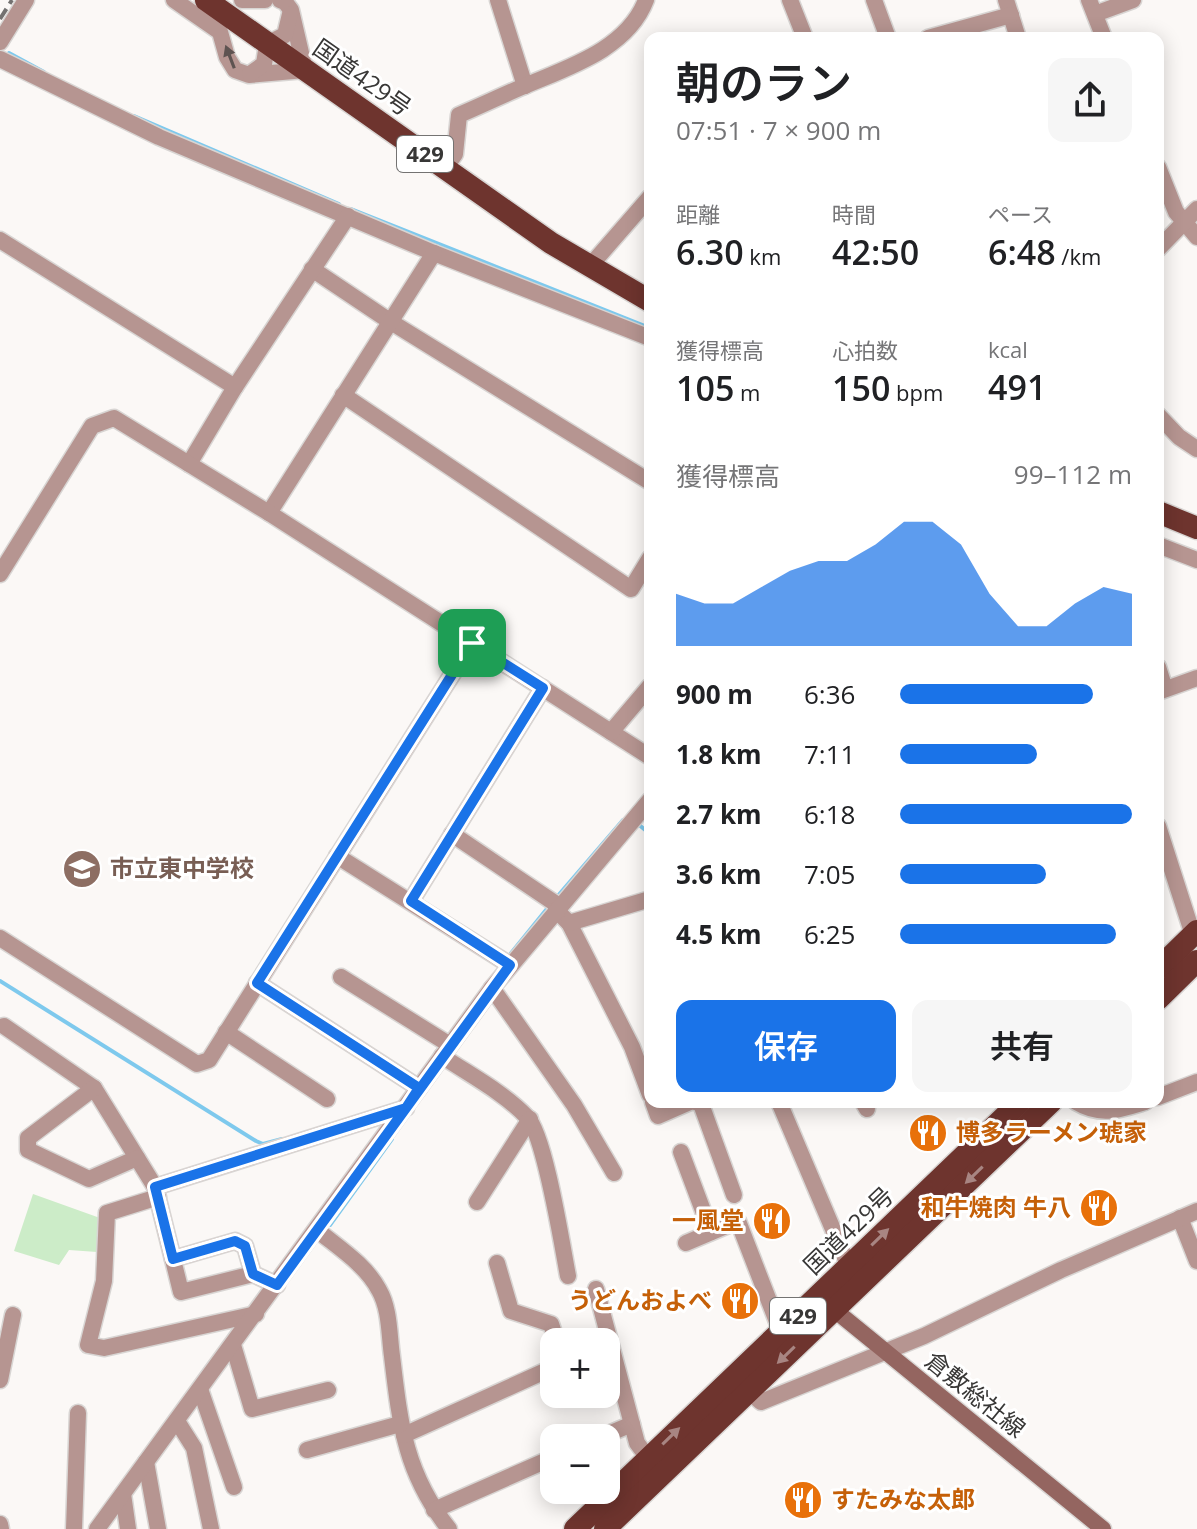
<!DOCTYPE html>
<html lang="ja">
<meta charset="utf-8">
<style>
body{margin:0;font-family:"Open Sans","Noto Sans JP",sans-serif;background:#f6f6f6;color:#202124;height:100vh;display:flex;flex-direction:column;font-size:30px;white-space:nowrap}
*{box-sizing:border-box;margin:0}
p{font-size:26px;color:#757577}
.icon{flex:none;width:44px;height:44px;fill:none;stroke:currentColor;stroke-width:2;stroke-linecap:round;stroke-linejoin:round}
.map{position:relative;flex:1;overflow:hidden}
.drawer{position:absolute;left:644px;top:32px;width:520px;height:1076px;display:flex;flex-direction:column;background:#fff;border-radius:16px;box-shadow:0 4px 20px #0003}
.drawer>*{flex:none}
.buttons{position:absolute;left:540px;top:1328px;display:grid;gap:16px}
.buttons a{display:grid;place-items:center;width:80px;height:80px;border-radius:16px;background:#fff;box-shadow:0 4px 20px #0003;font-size:40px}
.pin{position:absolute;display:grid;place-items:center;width:68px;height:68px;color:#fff;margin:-34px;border-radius:16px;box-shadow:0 4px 12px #0006}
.round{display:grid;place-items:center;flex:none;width:84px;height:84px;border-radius:16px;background:#f6f6f6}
.overview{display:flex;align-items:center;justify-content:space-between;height:136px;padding:0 32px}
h1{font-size:44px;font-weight:600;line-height:60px}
.metrics{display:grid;grid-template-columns:repeat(3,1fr);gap:12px;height:136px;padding:8px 32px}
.metrics div{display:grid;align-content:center}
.metrics b{font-size:34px;font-weight:600}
.metrics small{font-size:22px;font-weight:400}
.metrics p{font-size:22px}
.chart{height:224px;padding:16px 32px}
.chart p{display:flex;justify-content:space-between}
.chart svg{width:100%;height:144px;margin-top:8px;fill:#1a73e8;opacity:.7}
.primary-button{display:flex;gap:16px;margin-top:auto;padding:16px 32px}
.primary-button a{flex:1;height:92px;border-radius:16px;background:#1a73e8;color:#fff;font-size:32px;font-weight:600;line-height:92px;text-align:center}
.primary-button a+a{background:#f6f6f6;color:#202124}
ul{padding:0 32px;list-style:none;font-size:26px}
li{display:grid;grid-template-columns:128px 96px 1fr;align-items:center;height:60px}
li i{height:20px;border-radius:10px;background:#1a73e8}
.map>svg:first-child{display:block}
.green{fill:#ccecc8}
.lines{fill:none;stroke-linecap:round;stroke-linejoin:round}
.stream{stroke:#7ec9ed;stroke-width:4}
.minor-casing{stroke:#d8d5d3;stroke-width:19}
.tertiary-casing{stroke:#d8d5d3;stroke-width:19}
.secondary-casing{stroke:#d8d5d3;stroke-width:19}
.trunk-casing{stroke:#d8d5d3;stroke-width:25}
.minor{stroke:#b69591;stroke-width:16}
.tertiary{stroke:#b69591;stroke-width:16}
.secondary{stroke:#946560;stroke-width:16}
.trunk{stroke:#6e342e;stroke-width:22}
.rail{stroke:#737170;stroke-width:4;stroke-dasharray:12 6;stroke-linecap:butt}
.oneway{fill:#5e5351}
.oneway2{fill:#a88582}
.route-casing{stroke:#fff;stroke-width:16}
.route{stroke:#1a73e8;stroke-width:10}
.labels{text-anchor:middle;stroke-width:6;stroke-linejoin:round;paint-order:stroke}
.shield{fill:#fff;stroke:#747372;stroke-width:2}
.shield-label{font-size:22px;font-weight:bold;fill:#383736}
.street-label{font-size:24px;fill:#383736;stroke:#fff}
.education-label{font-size:24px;font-weight:bold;fill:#785e54;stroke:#fff;text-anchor:start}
.food-label{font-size:24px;font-weight:bold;fill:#c56008;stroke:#fff;text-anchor:end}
</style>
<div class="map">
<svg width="1197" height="1529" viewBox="0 0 1197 1529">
<rect width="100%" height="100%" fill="#fbf8f6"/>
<path class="green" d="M33 1194 100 1218 97 1252 69 1250 59 1265 14 1251Z"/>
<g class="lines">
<g class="stream">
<path d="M9 53 44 72"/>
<path d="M134 116 339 204"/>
<path d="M351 209 650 328"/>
<path d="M638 824 650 834"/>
<path d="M556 898 623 820"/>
<path d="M508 957 550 905"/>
<path d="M0 981 256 1141 263 1144 282 1139"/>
<path d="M330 1225 392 1139"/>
</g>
<g class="minor-casing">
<g id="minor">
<path d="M174 0 220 32 227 57 235 70 249 75 305 70 291 10 285 2 280 0"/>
<path d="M242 0H265"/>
<path d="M498 0 525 86"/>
<path d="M790 0 805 38"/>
<path d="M874 0 888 38"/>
<path d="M1006 0 1018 38"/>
<path d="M1089 0 1104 38"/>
<path d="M1095 14 1133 0"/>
<path d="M928 38 1011 15"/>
<path d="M0 59 159 137 434 253 650 338"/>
<path d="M250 74 264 64 267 44 285 35 290 14"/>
<path d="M1158 167 1176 212 1197 237"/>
<path d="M445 168 455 154 459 115C480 106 501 96 522 87 566 68 627 50 646 0"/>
<path d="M0 240 235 387 189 464"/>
<path d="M1158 249 1197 209"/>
<path d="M590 266 650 197"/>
<path d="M312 269 391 322 650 482"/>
<path d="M235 387 348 216"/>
<path d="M343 395 631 589 650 558"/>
<path d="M1158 415 1179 437 1197 449"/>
<path d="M269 513 434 253"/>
<path d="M1158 545 1197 560"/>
<path d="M0 574 92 426 114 418 269 513 650 757"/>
<path d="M1158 667 1165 689"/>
<path d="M1158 692 1197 678"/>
<path d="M611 732 650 686"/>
<path d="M1158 826 1193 935"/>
<path d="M452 834 559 906"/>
<path d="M337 856 510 965"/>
<path d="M411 901 543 688"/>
<path d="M556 910 569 923 632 1047 650 1095"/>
<path d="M569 923 650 899"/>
<path d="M0 938 197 1064 209 1060 472 643"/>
<path d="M341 977 450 1045"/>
<path d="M257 983 419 1088"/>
<path d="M492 988 574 1105 614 1173"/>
<path d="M4 1026 94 1088 155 1187 181 1292 253 1274 277 1285"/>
<path d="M226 1032 327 1099"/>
<path d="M442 1056C470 1075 503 1092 527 1117 545 1135 562 1245 568 1276"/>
<path d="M94 1088 28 1138V1150L89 1179 137 1158"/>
<path d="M1158 1097 1197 1082"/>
<path d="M653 1102 658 1116 690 1102"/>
<path d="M695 1102 701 1104 734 1195"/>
<path d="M779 1102 849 1267"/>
<path d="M863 1102 867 1109"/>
<path d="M1076 1102C1101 1117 1119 1110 1145 1102"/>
<path d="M681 1152 711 1232"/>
<path d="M155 1187 406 1108"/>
<path d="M158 1197 107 1213 104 1281 88 1345 104 1348 256 1314"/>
<path d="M477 1202 530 1119"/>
<path d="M1180 1218 1197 1261"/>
<path d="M317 1230C339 1248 366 1265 379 1290 390 1309 389 1335 392 1356 400 1424 405 1473 449 1529"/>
<path d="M686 1243 738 1221 781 1332"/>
<path d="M173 1259 235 1241 245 1246 253 1274"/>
<path d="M497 1263 511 1311 551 1324 557 1342"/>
<path d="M596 1289 637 1443 648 1458"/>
<path d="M233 1345 252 1409 328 1390"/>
<path d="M0 1380 13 1315"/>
<path d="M742 1385 761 1402 924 1336 1061 1270 1197 1211"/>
<path d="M200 1389 234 1487"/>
<path d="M177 1421 194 1448 211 1529"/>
<path d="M404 1435 554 1367"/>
<path d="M599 1438 632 1424"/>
<path d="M307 1450 400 1424"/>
<path d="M146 1462 158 1529"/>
<path d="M123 1494 128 1529"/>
<path d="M434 1510 554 1457"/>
<path d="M0 1524 1 1529"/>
<path d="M74 1529 78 1413"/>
<path d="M97 1529 492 988 650 800"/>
</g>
</g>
<g class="tertiary-casing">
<path id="tertiary" d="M0 42 26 0"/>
</g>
<g class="secondary-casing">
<path id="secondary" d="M826 1303 1103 1529"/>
</g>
<g class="trunk-casing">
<g id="trunk">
<path d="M206 0 551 243 650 301"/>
<path d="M1158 512 1197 528"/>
<path d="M1158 969 1197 931"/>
<path d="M1158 999 1197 961"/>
<path d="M575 1529 1020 1102"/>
<path d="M605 1529 1051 1102"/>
</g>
</g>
<use href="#minor" class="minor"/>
<use href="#tertiary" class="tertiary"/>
<use href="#secondary" class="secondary"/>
<use href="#trunk" class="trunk"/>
<path class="rail" d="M0 19 12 0"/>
</g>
<defs><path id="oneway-solid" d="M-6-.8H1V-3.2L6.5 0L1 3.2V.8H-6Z" transform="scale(2)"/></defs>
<use class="oneway" href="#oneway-solid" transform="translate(230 57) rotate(-111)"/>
<g class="oneway2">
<use href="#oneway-solid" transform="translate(974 1175) rotate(136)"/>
<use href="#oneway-solid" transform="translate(880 1237) rotate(-44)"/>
<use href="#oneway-solid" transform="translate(786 1355) rotate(136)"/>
<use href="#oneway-solid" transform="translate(671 1436) rotate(-44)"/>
</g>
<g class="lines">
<g class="route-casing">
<path id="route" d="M472 643 257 983 419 1088 406 1108 277 1285 253 1274 245 1246 235 1241 173 1259 155 1187 406 1108 510 965 411 901 543 688 472 643"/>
</g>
<use href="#route" class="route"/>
</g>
<defs>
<g id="school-disc" transform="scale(2)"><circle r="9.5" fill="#8d6e63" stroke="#fff"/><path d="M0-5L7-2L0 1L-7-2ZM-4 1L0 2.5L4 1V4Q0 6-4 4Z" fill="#fff"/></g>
<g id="restaurant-disc" transform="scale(2)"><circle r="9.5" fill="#e8710a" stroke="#fff"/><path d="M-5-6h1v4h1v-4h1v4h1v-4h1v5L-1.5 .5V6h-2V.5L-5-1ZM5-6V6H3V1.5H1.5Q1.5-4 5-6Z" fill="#fff"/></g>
</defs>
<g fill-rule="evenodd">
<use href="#school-disc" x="82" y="869"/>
<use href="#restaurant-disc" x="928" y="1133"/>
<use href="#restaurant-disc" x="1099" y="1208"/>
<use href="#restaurant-disc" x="772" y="1221"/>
<use href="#restaurant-disc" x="740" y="1301"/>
<use href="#restaurant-disc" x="803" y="1500"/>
</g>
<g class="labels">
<g class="shield">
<rect x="397" y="136" width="56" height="36" rx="6"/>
<rect x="770" y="1298" width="56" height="36" rx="6"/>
</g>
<g class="shield-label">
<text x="425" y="162">429</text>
<text x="798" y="1324">429</text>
</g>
<g class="street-label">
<text transform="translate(362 78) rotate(35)" y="8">国道429号</text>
<text transform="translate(849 1231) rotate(-44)" y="8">国道429号</text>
<text transform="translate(975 1395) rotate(39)" y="8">倉敷総社線</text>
</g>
<g class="education-label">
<text x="110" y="877">市立東中学校</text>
</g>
<g class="food-label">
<text x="956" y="1141" text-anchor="start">博多ラーメン琥家</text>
<text x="1071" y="1216">和牛焼肉 牛八</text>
<text x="744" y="1229">一風堂</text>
<text x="712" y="1309">うどんおよべ</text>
<text x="831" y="1508" text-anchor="start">すたみな太郎</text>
</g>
</g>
</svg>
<div class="buttons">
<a>+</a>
<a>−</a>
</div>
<div class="pin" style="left:472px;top:643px;background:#1e9e55"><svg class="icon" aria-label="arrive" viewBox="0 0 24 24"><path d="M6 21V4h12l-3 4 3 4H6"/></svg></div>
<section class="drawer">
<div class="overview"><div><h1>朝のラン</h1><p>07:51 · 7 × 900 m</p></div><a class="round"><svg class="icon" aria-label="share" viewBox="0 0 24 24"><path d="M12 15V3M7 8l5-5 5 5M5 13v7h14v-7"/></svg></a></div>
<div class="metrics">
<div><p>距離</p><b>6.30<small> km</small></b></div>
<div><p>時間</p><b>42:50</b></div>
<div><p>ペース</p><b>6:48<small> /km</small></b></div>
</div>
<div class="metrics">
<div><p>獲得標高</p><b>105<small> m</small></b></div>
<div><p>心拍数</p><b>150<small> bpm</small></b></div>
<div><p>kcal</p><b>491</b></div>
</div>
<div class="chart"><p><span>獲得標高</span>99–112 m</p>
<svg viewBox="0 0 160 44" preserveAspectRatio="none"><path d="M0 44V28L10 31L20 31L30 26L40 21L50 18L60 18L70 13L80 6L90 6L100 13L110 28L120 38L130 38L140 31L150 26L160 28V44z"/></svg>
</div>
<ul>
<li><b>900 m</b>6:36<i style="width:83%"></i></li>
<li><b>1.8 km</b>7:11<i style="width:59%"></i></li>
<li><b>2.7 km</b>6:18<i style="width:100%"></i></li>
<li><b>3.6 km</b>7:05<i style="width:63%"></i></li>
<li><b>4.5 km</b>6:25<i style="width:93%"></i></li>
</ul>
<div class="primary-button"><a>保存</a><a>共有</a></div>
</section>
</div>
